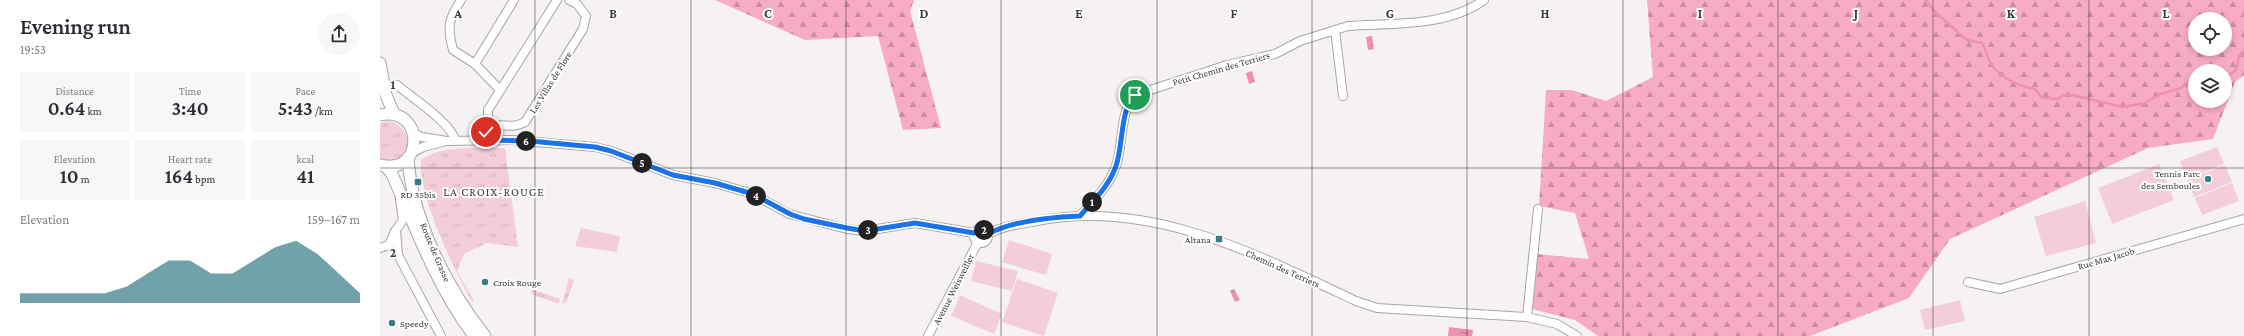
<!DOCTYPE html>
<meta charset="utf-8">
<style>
body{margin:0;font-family:"Crimson Pro",serif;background:#f7f7f7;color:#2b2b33;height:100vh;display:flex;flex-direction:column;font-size:15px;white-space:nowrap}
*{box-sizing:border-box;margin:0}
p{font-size:13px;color:#7c7c81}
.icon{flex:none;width:22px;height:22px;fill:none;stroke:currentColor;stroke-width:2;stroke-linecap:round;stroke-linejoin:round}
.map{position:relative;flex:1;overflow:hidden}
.panel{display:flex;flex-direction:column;background:#fff;width:380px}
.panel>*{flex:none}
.controls{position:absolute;left:1808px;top:12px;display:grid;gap:8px}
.controls a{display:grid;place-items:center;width:44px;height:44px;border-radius:50%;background:#fff;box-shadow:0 2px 6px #0003;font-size:20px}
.pin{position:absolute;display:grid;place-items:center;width:34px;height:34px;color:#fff;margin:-17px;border:2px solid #fff;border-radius:50%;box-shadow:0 1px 4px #0007}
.km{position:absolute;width:20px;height:20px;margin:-10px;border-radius:50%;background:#222;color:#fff;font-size:11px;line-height:20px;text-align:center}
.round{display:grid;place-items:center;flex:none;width:42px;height:42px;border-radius:21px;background:#f7f7f7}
.summary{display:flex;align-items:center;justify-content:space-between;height:68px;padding:0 20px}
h1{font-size:22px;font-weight:600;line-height:30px}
.metrics{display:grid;grid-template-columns:repeat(3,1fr);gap:6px;height:68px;padding:4px 20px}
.metrics div{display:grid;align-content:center;border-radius:0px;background:#f7f7f7;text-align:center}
.metrics b{font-size:20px;font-weight:600}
.metrics small{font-size:11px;font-weight:400}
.metrics p{font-size:11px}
.chart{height:112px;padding:8px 20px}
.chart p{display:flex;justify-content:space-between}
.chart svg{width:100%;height:72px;margin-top:4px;fill:#367c88;opacity:.7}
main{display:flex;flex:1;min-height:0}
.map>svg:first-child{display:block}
.grass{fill:url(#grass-tufts)}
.forest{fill:url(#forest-firs);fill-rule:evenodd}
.park{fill:#f3ced9}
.water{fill:url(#water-ripples)}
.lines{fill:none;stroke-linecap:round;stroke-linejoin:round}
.stream{stroke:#ee90af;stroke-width:2.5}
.minor-casing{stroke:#a8a5a6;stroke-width:10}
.major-casing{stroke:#a8a5a6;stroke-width:13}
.minor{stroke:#fff;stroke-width:8}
.major{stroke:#fff;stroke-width:11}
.route-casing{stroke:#fff;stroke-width:8}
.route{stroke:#1a73e8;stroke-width:5}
.grid{fill:none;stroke:#3b393a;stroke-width:1;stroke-opacity:0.55}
.poi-dot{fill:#367c88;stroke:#fff;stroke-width:1.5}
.labels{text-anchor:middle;stroke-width:4;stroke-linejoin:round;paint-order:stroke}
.street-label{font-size:10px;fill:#3b393a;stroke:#fff}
.poi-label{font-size:10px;fill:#3b393a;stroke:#fff;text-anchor:end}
.quarter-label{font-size:12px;letter-spacing:1px;fill:#3b393a;stroke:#fff}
.grid-label{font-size:13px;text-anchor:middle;font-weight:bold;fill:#3b393a;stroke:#fff;stroke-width:4;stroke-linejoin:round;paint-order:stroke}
</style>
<main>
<section class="panel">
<div class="summary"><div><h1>Evening run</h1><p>19:53</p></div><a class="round"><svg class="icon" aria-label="share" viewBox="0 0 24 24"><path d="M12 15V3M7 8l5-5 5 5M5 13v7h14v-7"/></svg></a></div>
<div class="metrics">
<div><p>Distance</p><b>0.64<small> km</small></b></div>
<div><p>Time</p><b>3:40</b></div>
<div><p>Pace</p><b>5:43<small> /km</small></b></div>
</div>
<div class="metrics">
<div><p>Elevation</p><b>10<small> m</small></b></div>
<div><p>Heart rate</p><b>164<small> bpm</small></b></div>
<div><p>kcal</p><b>41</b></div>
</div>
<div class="chart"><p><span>Elevation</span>159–167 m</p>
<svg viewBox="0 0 160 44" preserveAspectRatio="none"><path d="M0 44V38L10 38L20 38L30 38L40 38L50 34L60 26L70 18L80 18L90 26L100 26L110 18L120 10L130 6L140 14L150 26L160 38V44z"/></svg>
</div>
</section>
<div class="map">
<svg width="1864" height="336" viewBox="0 0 1864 336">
<defs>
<pattern id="grass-tufts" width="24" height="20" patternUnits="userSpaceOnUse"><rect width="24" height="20" fill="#f3ced9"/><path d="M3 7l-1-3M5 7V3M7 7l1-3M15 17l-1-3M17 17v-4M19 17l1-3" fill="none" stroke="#d1b2bb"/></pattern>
<pattern id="forest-firs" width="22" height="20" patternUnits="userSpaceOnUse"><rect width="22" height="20" fill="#f8abc4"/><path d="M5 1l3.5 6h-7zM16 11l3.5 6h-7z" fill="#ca8ca0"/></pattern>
<pattern id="water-ripples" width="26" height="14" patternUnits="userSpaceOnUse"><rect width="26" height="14" fill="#ee90af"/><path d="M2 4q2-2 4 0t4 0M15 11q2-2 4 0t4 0" fill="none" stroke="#c2778f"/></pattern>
</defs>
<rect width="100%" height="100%" fill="#f6f2f3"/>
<g class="grass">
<path d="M9 121C28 125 38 153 16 161 12 162 5 161 0 161V123Z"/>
<path d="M125 148 138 247 107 243 84 254 77 271 94 301 92 302C75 272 37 193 41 160 59 145 101 148 125 148Z"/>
<path d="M189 278 194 280 187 301 182 304Z"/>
<path d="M152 289 180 299 179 304 151 294Z"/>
</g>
<g class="forest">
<path d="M335 0H534L530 11 561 128 523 130 498 36 425 40Z"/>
<path d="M1267 0H1864V75L1855 82 1833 139 1768 148 1570 239 1529 298 1430 336H1218L1195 320 1152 309 1156 254 1209 259 1195 213 1159 206 1166 90H1192L1226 101 1273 77ZM1815 19H1845V49H1815ZM1815 71H1845V101H1815Z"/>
</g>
<g class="park">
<path d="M1837 147 1844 164 1807 179 1800 161Z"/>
<path d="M1779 164 1794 200 1732 224 1718 188Z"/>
<path d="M1845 165 1852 182 1814 197 1807 180Z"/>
<path d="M1852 183 1859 201 1822 215 1815 198Z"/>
<path d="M1705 201 1716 243 1666 256 1654 217Z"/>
<path d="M201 228 240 236 237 252 195 246Z"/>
<path d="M629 240 672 254 666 275 622 262Z"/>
<path d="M596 261 638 271 632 291 591 281Z"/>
<path d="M637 279 678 293 664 336 622 322Z"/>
<path d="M580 295 622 314 614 334 571 316Z"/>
<path d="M1580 300 1585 321 1545 330 1540 310Z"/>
</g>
<g class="water">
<path d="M992 36 994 49 988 50 986 37Z"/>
<path d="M872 71 875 82 869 84 866 73Z"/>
<path d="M854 289 860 300 855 302 850 291Z"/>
<path d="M1069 327 1093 330 1092 336H1068Z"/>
</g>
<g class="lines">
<g class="stream">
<path d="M1546 0 1554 11 1587 40 1602 43C1606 50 1608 60 1612 66 1623 79 1639 86 1655 89L1662 98 1679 99 1683 95H1692L1743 107 1765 103 1780 94 1801 88 1809 81 1815 82"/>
<path d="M1845 78 1856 70 1859 56 1864 51"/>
</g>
<g class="minor-casing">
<g id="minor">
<path d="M81 0C68 20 67 27 73 50L95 64 120 90"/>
<path d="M955 30 963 96"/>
<path d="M95 64 134 0"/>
<path d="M17 85C31 97 73 124 75 141"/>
<path d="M108 125C121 124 133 129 145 122L203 29 206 16 197 4 189 0"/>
<path d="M34 133 42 137 67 141 132 140 215 147 231 151 293 175 335 183 373 194 409 214 467 229 485 231 535 223 594 233"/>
<path d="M104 140 108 125V110L177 0"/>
<path d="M32 153 43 147 63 142"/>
<path d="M20 199 23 220 16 230 18 255 61 336"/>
<path d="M700 216C712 202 727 188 734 171 744 151 739 109 755 95L847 65 895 54 920 41 968 26C1013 23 1067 27 1104 0"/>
<circle cx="601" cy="236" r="7"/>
<path d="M608 234C623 226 640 224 657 221 771 199 876 254 976 301L997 308 1147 317 1177 324 1197 336"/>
<path d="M9 245 15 231"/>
<path d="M0 248 9 245"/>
<path d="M1588 282 1620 289 1864 219"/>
<path d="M1147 317 1158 209"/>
<path d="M548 336 598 242"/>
</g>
</g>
<g class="major-casing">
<g id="major">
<path d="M0 63 6 95 14 114"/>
<path d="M0 115C45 105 45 176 1 165"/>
<path d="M28 158C32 220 67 288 105 336"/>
<path d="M6 167 12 174C36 229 57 287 94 336"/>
</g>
</g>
<use href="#minor" class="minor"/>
<use href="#major" class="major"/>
</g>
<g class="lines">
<g class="route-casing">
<path id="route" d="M106 132 104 140 150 141 215 147 231 151 293 175 335 183 373 194 410 214 424 219 467 228 485 231 535 223 594 233 601 229 608 234C632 221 673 217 700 216 712 202 727 188 734 171 744 151 739 109 755 95"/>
</g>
<use href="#route" class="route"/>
</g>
<path class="grid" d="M155 0V336M311 0V336M466 0V336M621 0V336M777 0V336M932 0V336M1087 0V336M1243 0V336M1398 0V336M1553 0V336M1709 0V336M0 168H1864"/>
<g class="poi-dot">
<circle cx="1828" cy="179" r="4"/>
<rect x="34" y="178" width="8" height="8" rx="2"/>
<rect x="835" y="235" width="8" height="8" rx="2"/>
<circle cx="105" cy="282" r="4"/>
<circle cx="12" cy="323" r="4"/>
</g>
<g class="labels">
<g class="street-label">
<text transform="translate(841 68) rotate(-16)" y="4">Petit Chemin des Terriers</text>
<text transform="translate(170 82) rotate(-58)" y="4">Les Villas de Flore</text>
<text transform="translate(56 252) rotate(67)" y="4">Route de Grasse</text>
<text transform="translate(1726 258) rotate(-16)" y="4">Rue Max Jacob</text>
<text transform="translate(903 268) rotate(24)" y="4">Chemin des Terriers</text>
<text transform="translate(573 289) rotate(-63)" y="4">Avenue Weisweiller</text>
</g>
<g class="poi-label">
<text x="1820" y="177">Tennis Parc<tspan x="1820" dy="12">des Semboules</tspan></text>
<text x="38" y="198" text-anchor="middle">RD 35bis</text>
<text x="831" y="243">Altana</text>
<text x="113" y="286" text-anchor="start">Croix Rouge</text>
<text x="20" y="327" text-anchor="start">Speedy</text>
</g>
<g class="quarter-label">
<text x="114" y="196">LA CROIX-ROUGE</text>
</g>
</g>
<g class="grid-label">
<text x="78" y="18">A</text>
<text x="233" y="18">B</text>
<text x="388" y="18">C</text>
<text x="544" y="18">D</text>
<text x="699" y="18">E</text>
<text x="854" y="18">F</text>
<text x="1010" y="18">G</text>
<text x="1165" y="18">H</text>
<text x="1320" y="18">I</text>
<text x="1476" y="18">J</text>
<text x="1631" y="18">K</text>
<text x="1786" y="18">L</text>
<text x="13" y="89">1</text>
<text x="13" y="257">2</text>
</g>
</svg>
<div class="controls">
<a><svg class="icon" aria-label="locate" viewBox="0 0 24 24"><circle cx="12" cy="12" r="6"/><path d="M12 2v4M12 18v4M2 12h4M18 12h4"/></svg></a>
<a><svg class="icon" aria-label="layers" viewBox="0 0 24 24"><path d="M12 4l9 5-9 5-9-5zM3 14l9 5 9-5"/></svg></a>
</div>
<div class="pin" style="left:755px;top:95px;background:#1e9e55"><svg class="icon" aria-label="arrive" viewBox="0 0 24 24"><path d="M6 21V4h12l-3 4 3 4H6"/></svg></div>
<div class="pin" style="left:106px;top:132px;background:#d93025"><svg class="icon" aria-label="check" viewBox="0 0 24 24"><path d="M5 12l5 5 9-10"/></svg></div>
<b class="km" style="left:712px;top:202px">1</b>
<b class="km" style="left:604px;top:230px">2</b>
<b class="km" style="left:488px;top:230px">3</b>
<b class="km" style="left:376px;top:196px">4</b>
<b class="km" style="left:262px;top:163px">5</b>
<b class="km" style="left:146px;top:141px">6</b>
</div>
</main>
